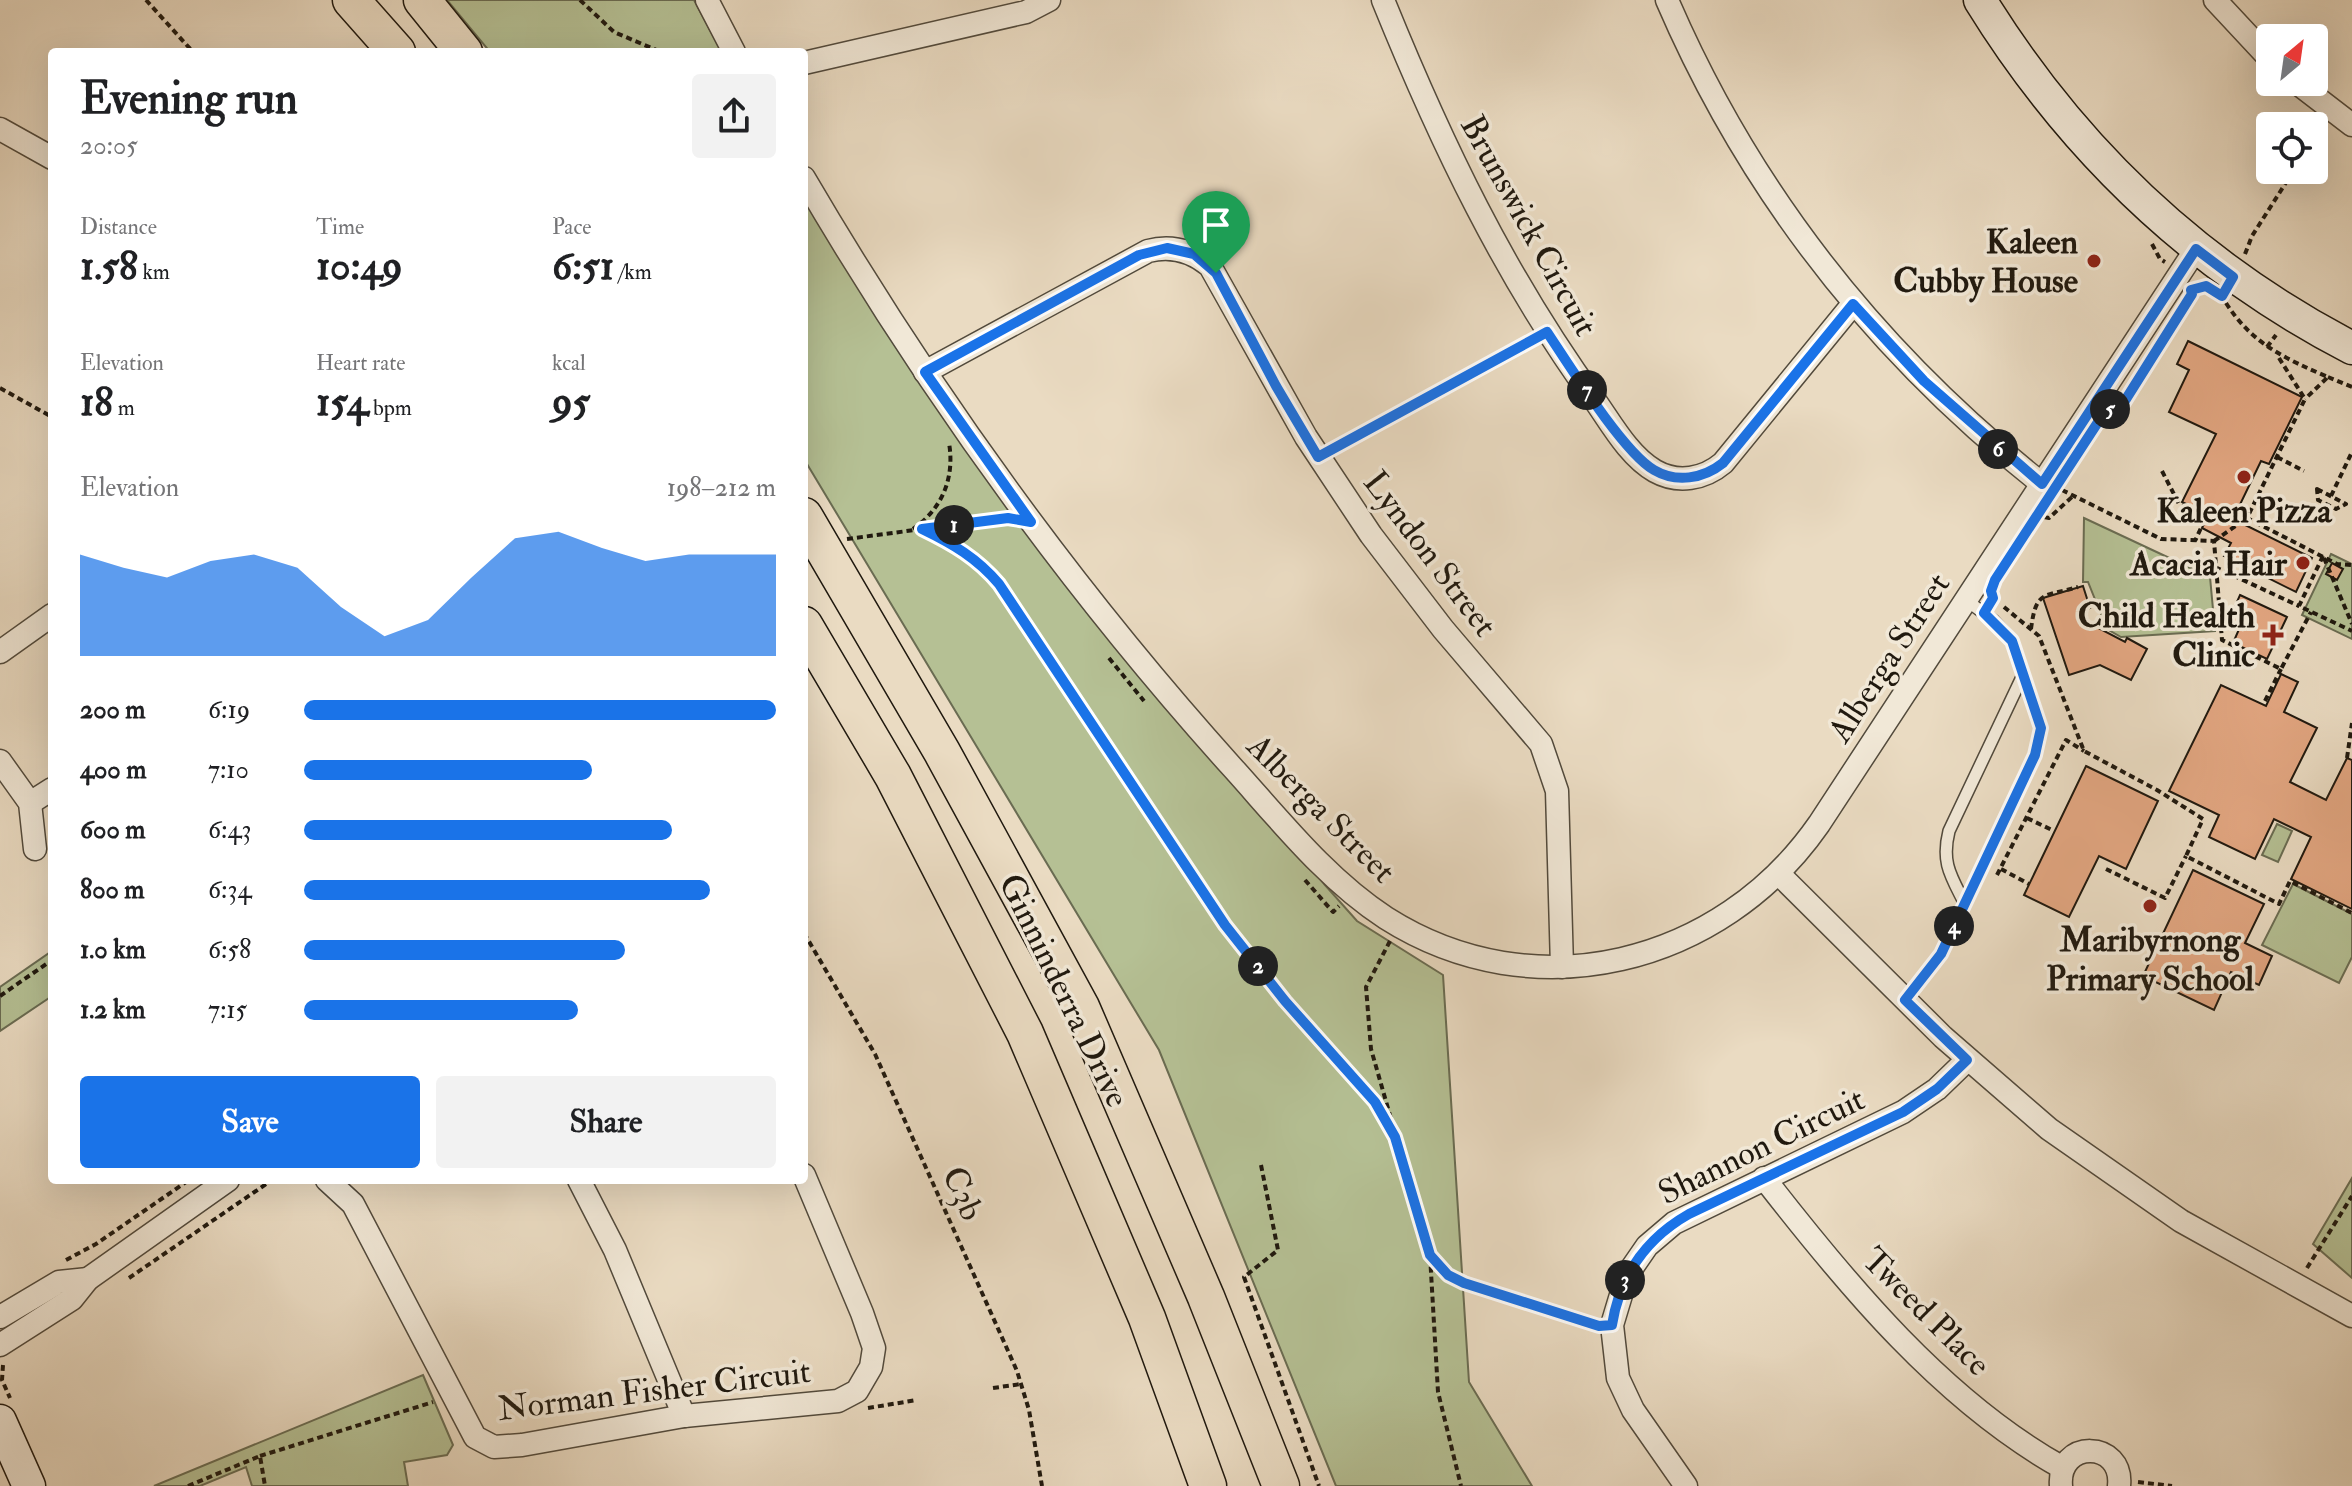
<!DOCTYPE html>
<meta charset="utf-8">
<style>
body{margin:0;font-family:"IM FELL Double Pica",serif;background:#f2f2f2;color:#202124;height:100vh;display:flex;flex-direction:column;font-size:30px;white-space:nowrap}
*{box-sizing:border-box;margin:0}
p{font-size:26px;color:#757577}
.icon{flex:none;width:44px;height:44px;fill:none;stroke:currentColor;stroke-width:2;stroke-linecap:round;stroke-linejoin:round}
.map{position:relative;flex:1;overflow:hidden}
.details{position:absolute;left:48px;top:48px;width:760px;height:1136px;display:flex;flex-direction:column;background:#fff;border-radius:8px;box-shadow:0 8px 32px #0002}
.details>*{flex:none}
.needle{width:52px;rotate:29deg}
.controls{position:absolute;left:2256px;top:24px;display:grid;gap:16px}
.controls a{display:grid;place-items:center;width:72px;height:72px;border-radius:8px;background:#fff;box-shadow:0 8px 32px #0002;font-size:40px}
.pin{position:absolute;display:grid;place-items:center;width:68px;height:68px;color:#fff;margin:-82px -34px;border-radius:50% 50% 50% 0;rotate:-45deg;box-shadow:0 0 8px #0007}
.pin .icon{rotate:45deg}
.km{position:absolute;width:40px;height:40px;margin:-20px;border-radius:50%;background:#222;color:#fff;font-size:22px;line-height:40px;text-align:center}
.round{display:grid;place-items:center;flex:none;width:84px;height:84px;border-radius:8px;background:#f2f2f2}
.overview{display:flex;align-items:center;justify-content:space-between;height:136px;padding:0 32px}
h1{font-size:44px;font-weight:700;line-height:60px}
.figures{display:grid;grid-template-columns:repeat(3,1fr);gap:12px;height:136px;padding:8px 32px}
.figures div{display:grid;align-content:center}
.figures b{font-size:40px;font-weight:700}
.figures small{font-size:22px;font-weight:400}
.figures p{font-size:22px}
.chart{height:224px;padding:16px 32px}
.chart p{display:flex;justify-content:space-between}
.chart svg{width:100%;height:144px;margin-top:8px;fill:#1a73e8;opacity:.7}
.action{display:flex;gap:16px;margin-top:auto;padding:16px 32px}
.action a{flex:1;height:92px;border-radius:8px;background:#1a73e8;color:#fff;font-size:32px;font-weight:700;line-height:92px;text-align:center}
.action a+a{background:#f2f2f2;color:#202124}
ul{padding:0 32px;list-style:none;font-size:26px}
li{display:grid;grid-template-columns:128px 96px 1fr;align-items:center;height:60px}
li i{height:20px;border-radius:10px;background:#1a73e8}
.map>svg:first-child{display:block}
.green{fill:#b5c094;stroke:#6a6c52;stroke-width:2}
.building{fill:#e2a681;stroke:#20190f;stroke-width:2}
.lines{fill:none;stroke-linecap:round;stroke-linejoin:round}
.lane-casing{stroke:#524a3c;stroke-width:14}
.street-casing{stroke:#524a3c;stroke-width:25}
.secondary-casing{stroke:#20190f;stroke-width:35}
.primary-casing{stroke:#20190f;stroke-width:39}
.path{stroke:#20190f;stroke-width:4;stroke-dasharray:6 4;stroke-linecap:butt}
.lane{stroke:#f1e8d7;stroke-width:11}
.street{stroke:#f1e8d7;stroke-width:22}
.secondary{stroke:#f1e8d7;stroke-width:32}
.primary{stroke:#eadbc2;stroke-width:36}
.route-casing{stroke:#fff;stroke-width:16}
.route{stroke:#1a73e8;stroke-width:10}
.poi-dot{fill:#8f2418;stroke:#f1e8d7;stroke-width:3}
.labels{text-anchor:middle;stroke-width:7;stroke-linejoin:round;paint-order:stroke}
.street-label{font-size:34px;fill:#20190f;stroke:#f1e8d7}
.poi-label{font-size:34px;font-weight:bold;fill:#20190f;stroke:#f1e8d7;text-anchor:end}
</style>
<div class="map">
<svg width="2352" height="1486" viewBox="0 0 2352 1486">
<rect width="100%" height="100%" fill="#eadbc2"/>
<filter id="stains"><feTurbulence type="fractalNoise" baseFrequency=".0025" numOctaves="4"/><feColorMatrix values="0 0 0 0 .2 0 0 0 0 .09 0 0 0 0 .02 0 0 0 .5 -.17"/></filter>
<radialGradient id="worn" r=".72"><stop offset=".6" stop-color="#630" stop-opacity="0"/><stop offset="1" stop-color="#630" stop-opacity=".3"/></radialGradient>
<g class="green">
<path d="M447 0H694L722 52H490Z"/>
<path d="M804 194 876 314 1325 885 1357 921 1443 975 1469 1382 1532 1486H1336L1159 1050 804 459Z"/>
<path d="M2084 518 2210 577 2215 631 2121 637 2107 629 2088 582H2083Z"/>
<path d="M2331 554 2352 564V639L2302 615Z"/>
<path d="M2277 824 2292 831 2278 862 2262 855Z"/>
<path d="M2293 884 2352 914V957L2339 983 2262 945Z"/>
<path d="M52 951V996L0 1031V987Z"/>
<path d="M2352 1178V1278L2313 1244Z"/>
<path d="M423 1375 453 1445 447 1455 404 1462 408 1486H252L246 1467 200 1486H154Z"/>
</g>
<g class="building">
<path d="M2188 341 2302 397 2269 464 2261 461 2233 519 2312 558 2296 592 2224 556 2231 543 2202 528 2208 515 2182 502 2216 434 2169 412 2189 370 2177 364Z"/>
<path d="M2332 563 2343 569 2337 580 2326 574Z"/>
<path d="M2083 586 2090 608 2081 610 2085 621 2125 642 2127 638 2147 649 2131 680 2100 665 2069 675 2043 598Z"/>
<path d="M2240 595 2287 617 2267 659 2233 643 2240 627 2228 622Z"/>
<path d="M2281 674 2298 682 2284 712 2317 728 2290 782 2326 800 2347 758 2352 760V909L2291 879 2311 837 2274 819 2255 859 2209 837 2219 815 2169 791 2221 685 2266 706Z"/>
<path d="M2086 766 2158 801 2126 869 2099 856 2069 917 2024 895Z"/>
<path d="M2193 870 2264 904 2245 943 2272 956 2259 985 2231 972 2214 1010 2143 976Z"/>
</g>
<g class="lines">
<g class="lane-casing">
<g id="lane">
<path d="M1965 904C1951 876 1941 863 1949 831L2023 675"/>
<path d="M1905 1000 1941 954 2035 755 2041 728 2012 641 1993 620 1966 600"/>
</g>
</g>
<g class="street-casing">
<g id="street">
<path d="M707 0 734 52"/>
<path d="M1383 0C1441 143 1505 277 1596 402 1612 425 1630 457 1655 471 1678 484 1704 479 1723 463L1853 304"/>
<path d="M1667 0C1750 193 1878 354 2042 484"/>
<path d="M2215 0 2270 59"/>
<path d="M804 63 1026 12 1049 0"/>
<path d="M2296 82 2352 125"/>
<path d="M0 129 52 158"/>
<path d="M804 178C927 388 1069 586 1232 767 1279 819 1326 879 1386 918 1534 1012 1721 965 1819 824L2196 249"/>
<path d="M925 372 1148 251C1171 245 1191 250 1210 266L1306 437 1371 535 1443 629 1541 744 1557 791 1562 967"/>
<path d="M0 652 52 615"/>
<path d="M0 761 30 803 35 849"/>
<path d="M30 803 52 789"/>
<path d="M1779 874 1943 1037 2049 1129 2181 1221 2352 1316"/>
<path d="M1764 1178C1847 1285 1944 1402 2063 1468"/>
<path d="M327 1180 353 1204 475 1437 494 1447 522 1445 684 1416 838 1401 857 1391 871 1367 874 1348 862 1313 804 1175"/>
<path d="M579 1180 615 1250 684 1416"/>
<path d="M0 1317 59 1282 88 1279"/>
<path d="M0 1345 72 1299 88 1279 228 1180"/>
<path d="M1686 1486 1633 1410 1618 1378 1612 1325 1627 1275 1647 1246 1674 1223 1903 1112 1937 1089 1967 1060"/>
<path d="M2061 1486C2057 1439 2124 1440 2119 1486"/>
</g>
</g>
<g class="secondary-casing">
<g id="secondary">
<path d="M1980 0C2072 149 2196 267 2352 348"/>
<path d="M0 1421 29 1486"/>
</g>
</g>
<g class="primary-casing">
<g id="primary">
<path d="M351 0 397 52"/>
<path d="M422 0 464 52"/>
<path d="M804 516 942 752 1081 1007 1206 1297 1281 1486"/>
<path d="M804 625 893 776 1025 1033 1147 1318 1208 1486"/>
</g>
</g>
<g class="path">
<path d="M146 0 193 52"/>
<path d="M580 0 614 32 661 52"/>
<path d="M2314 140 2322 128"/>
<path d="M2152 244 2160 259 2165 262"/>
<path d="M2245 254 2252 236 2294 170"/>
<path d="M2226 303C2252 344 2286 359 2328 377L2305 399"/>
<path d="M2267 347 2276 335"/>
<path d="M2279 358 2305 399 2247 518 2337 564 2352 565"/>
<path d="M2328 377 2352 387"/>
<path d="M0 388 52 417"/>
<path d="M2114 407H2121L2133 386"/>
<path d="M1335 448 1531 341"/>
<path d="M2277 457 2304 471"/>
<path d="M2162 471 2179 504 2206 517 2195 541"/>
<path d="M2317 489 2346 504 2336 509 2318 500Z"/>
<path d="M2062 490 2161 539 2214 541 2222 640 2281 669 2311 612"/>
<path d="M2331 496 2352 452"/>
<path d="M2044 517 2049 518 2073 496"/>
<path d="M2318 519 2326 504"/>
<path d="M913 529C942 509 955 478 949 443"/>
<path d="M922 529C953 544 976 558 999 584 1077 695 1145 813 1224 924 1277 998 1351 1058 1395 1137"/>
<path d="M847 539 1005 518"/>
<path d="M2214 541 2247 518"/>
<path d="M2323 556 2299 606 2352 631"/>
<path d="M2324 558 2352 624"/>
<path d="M2215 567 2299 606"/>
<path d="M2004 607 2039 636 2084 751 2157 790 2203 819 2186 856 2279 904 2290 881 2352 913"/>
<path d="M2031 629C2036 590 2043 597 2078 587"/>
<path d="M1109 658 1144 701"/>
<path d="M2265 701 2281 669"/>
<path d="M2347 758 2352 723"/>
<path d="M2027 818 2054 831"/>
<path d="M2001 869 2029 884"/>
<path d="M2106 869 2165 898 2186 856"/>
<path d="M1997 875 2066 740 2084 751"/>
<path d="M1305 880 1333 912 1339 906"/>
<path d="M804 933 875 1054 1017 1371 1029 1410 1042 1486"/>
<path d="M1390 941 1366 987 1371 1049 1430 1255 1438 1392 1461 1486"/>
<path d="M0 996 52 960"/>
<path d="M1261 1165 1278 1250 1244 1277 1319 1486"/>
<path d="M1431 1257 1448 1275 1464 1283 1594 1325"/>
<path d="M66 1260 96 1244 189 1180"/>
<path d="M2307 1268 2352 1196"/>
<path d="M129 1278 272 1180"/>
<path d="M3 1365 2 1380 10 1398"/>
<path d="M993 1388 1021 1384"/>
<path d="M868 1408 917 1400"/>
<path d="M260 1456 433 1402"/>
<path d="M2138 1482 2172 1486"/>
<path d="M188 1486 260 1456 265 1486"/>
</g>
<use href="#lane" class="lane"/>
<use href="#street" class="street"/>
<use href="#secondary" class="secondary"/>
<use href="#primary" class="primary"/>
</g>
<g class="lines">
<g class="route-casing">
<path id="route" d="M1167 248 1194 254 1216 273 1276 386 1318 457 1547 332C1569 365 1623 452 1654 470 1676 483 1703 479 1723 463L1853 304 1924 381 2042 484 2196 249 2233 277 2222 296 2206 286 2191 290 2192 294 2121 407H2112L2102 416 1995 580 1991 591 1993 598 1984 613 2012 641 2041 728 2035 755 1941 954 1905 1000 1967 1060 1937 1089 1903 1112 1689 1214C1645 1239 1620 1275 1612 1325L1599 1326 1464 1283 1448 1275 1430 1255 1395 1137 1375 1102 1285 1001 1225 925 999 584C977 558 953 544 922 529L1008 518 1031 522 925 372 1139 255Z"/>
</g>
<use href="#route" class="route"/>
</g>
<g class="poi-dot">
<circle cx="2094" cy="261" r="8"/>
<circle cx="2244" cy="477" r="8"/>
<circle cx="2303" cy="563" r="8"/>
<path d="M2269 623h8v8h8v8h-8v8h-8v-8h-8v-8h8z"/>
<circle cx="2150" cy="906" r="8"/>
</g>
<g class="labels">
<g class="street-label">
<text transform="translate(1530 225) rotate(61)" y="12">Brunswick Circuit</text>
<text transform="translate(1431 553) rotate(53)" y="12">Lyndon Street</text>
<text transform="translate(1888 657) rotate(-57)" y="12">Alberga Street</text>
<text transform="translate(1322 808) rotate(45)" y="12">Alberga Street</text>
<text transform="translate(1065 990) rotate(64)" y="12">Ginninderra Drive</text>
<text transform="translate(1761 1145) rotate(-26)" y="12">Shannon Circuit</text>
<text transform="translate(964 1193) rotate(66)" y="12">C3b</text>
<text transform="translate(1927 1311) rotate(45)" y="12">Tweed Place</text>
<text transform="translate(654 1389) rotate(-7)" y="12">Norman Fisher Circuit</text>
</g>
<g class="poi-label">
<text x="2078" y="253">Kaleen<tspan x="2078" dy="39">Cubby House</tspan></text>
<text x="2244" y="522" text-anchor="middle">Kaleen Pizza</text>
<text x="2287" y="575">Acacia Hair</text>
<text x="2255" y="627">Child Health<tspan x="2255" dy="39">Clinic</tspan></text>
<text x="2150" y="951" text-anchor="middle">Maribyrnong<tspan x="2150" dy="39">Primary School</tspan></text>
</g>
</g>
<rect width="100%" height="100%" filter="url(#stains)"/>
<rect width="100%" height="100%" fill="url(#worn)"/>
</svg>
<div class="controls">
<a><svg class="needle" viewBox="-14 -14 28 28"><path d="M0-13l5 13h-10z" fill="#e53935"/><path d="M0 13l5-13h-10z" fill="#757577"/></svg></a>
<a><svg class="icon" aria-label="locate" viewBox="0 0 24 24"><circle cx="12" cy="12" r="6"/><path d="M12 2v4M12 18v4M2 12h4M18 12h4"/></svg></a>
</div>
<div class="pin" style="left:1216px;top:273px;background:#1e9e55"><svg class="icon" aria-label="arrive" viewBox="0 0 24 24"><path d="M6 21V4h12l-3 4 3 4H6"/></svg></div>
<b class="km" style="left:954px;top:525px">1</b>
<b class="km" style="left:1258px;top:966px">2</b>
<b class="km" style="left:1625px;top:1280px">3</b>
<b class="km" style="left:1954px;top:926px">4</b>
<b class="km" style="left:2110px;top:409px">5</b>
<b class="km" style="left:1998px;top:449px">6</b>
<b class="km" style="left:1587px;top:390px">7</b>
<section class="details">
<div class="overview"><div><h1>Evening run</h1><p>20:05</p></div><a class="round"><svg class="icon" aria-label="share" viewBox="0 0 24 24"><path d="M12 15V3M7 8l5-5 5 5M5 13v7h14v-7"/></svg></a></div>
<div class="figures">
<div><p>Distance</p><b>1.58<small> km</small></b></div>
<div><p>Time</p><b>10:49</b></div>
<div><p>Pace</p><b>6:51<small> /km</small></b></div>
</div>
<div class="figures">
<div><p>Elevation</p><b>18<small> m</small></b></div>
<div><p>Heart rate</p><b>154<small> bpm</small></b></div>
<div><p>kcal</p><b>95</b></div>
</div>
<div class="chart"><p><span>Elevation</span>198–212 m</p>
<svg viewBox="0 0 160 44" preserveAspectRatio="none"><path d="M0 44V13L10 17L20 20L30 15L40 13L50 17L60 29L70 38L80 33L90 20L100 8L110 6L120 11L130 15L140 13L150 13L160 13V44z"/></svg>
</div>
<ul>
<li><b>200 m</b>6:19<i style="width:100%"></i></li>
<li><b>400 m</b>7:10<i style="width:61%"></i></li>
<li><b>600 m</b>6:43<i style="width:78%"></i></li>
<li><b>800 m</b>6:34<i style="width:86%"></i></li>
<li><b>1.0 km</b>6:58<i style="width:68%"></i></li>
<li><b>1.2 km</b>7:15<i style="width:58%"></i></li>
</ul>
<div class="action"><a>Save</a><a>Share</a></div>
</section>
</div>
